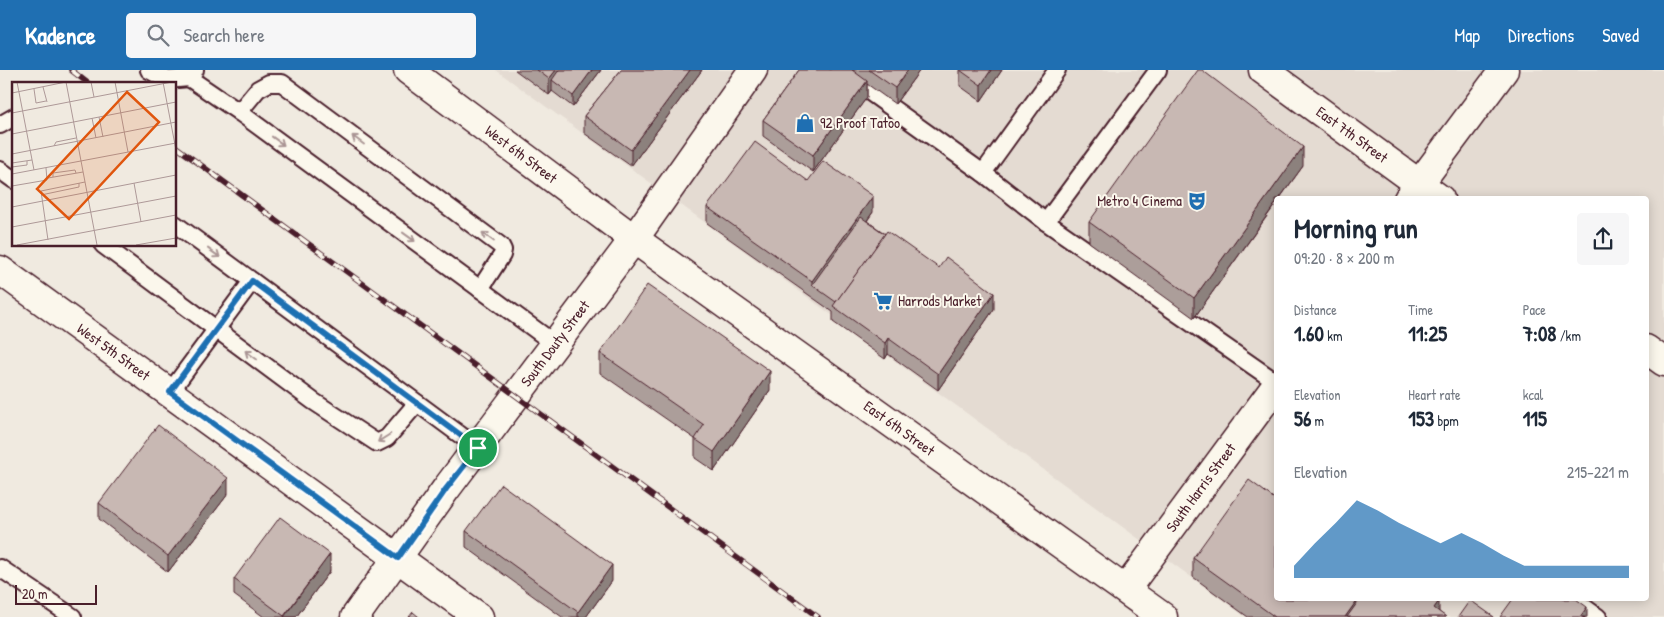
<!DOCTYPE html>
<meta charset="utf-8">
<style>
body{margin:0;font-family:"Patrick Hand",sans-serif;background:#f6f6f7;color:#1f2937;height:100vh;display:flex;flex-direction:column;font-size:19px;white-space:nowrap}
*{box-sizing:border-box;margin:0}
p{font-size:16px;color:#747a83}
.icon{flex:none;width:28px;height:28px;fill:none;stroke:currentColor;stroke-width:2;stroke-linecap:round;stroke-linejoin:round}
.map{position:relative;flex:1;overflow:hidden}
.side{position:absolute;left:1274px;top:126px;width:375px;height:405px;display:flex;flex-direction:column;background:#fff;border-radius:5px;box-shadow:0 2px 12px #0003}
.side>*{flex:none}
.scale{position:absolute;left:15px;bottom:12px;width:82px;box-sizing:border-box;padding-left:5px;border:2px solid #4a1f2b;border-top:0;font-size:14px;line-height:18px;white-space:nowrap;color:#4a1f2b;-webkit-text-stroke:4px #fbf7ec;paint-order:stroke}
.pin{position:absolute;display:grid;place-items:center;width:42px;height:42px;color:#fff;margin:-21px;border:2px solid #fff;border-radius:50%;box-shadow:0 1px 5px #0007}
.round{display:grid;place-items:center;flex:none;width:52px;height:52px;border-radius:5px;background:#f6f6f7}
.summary{display:flex;align-items:center;justify-content:space-between;height:85px;padding:0 20px}
h1{font-size:28px;font-weight:700;line-height:38px}
.figures{display:grid;grid-template-columns:repeat(3,1fr);gap:8px;height:85px;padding:5px 20px}
.figures div{display:grid;align-content:center}
.figures b{font-size:21px;font-weight:700}
.figures small{font-size:14px;font-weight:400}
.figures p{font-size:14px}
.chart{height:140px;padding:10px 20px}
.chart p{display:flex;justify-content:space-between}
.chart svg{width:100%;height:90px;margin-top:5px;fill:#1f6fb2;opacity:.7}
header{display:flex;align-items:center;gap:30px;box-sizing:border-box;height:70px;padding:0 25px;background:#1f6fb2;color:#fff}
header strong{font-size:24px}
nav{display:flex;gap:28px;margin-inline-start:auto;font-size:18px}
.search{width:350px;height:45px;background:#f6f6f7;display:flex;align-items:center;gap:12px;box-sizing:border-box;padding:0 18px;border-radius:5px;color:#747a83;font-size:19px}
.map>svg:first-child{display:block}
.built{fill:#e4dbd2;fill-rule:evenodd}
.lines{fill:none;stroke-linecap:round;stroke-linejoin:round}
.lane-casing{stroke:#4a1f2b;stroke-width:20}
.street-casing{stroke:#4a1f2b;stroke-width:31}
.secondary-casing{stroke:#4a1f2b;stroke-width:31}
.lane{stroke:#fbf7ec;stroke-width:16}
.street{stroke:#fbf7ec;stroke-width:28}
.secondary{stroke:#fbf7ec;stroke-width:28}
.rail-casing{stroke:#4a1f2b;stroke-width:5.5}
.rail{stroke:#fbf7ec;stroke-width:4;stroke-dasharray:11;stroke-linecap:butt}
.wall{fill:#ac9e9a;stroke:#4a1f2b}
.shaded-wall{fill:#8c817d;stroke:#4a1f2b}
.building{fill:#c8b8b3;stroke:#4a1f2b}
.oneway{stroke:#ab9695}
.route-casing{stroke:#fff;stroke-width:10}
.route{stroke:#1f6fb2;stroke-width:6}
.labels{text-anchor:middle;stroke-width:4;stroke-linejoin:round;paint-order:stroke}
.poi-label{font-size:15px;fill:#4a1f2b;stroke:#fbf7ec;text-anchor:start}
.street-label{font-size:15px;fill:#4a1f2b;stroke:#fbf7ec}
.inset-road{fill:none;stroke:#ae9998;stroke-width:1}
.view{fill:#e0560e;fill-opacity:0.15;stroke:#e0560e;stroke-width:2.5}
.inset-edge{fill:none;stroke:#4a1f2b;stroke-width:2.5}
</style>
<header>
<strong>Kadence</strong>
<div class="search"><svg class="icon" aria-label="search" viewBox="0 0 24 24"><circle cx="10" cy="10" r="6"/><path d="M15 15l6 6"/></svg>Search here</div>
<nav><a>Map</a><a>Directions</a><a>Saved</a></nav>
</header>
<div class="map">
<svg width="1664" height="547" viewBox="0 0 1664 547">
<rect width="100%" height="100%" fill="#f0eae0"/>
<filter id="ink" filterUnits="userSpaceOnUse"><feTurbulence type="fractalNoise" baseFrequency=".02" numOctaves="2"/><feDisplacementMap in="SourceGraphic" scale="10" xChannelSelector="R" yChannelSelector="G"/><feConvolveMatrix kernelMatrix="1 2 1 2 8 2 1 2 1" color-interpolation-filters="sRGB"/></filter>
<g filter="url(#ink)">
<path class="built" d="M496 0H1664V547H1246ZM1276 129H1646V529H1276Z"/>
<g class="lines">
<g class="lane-casing">
<g id="lane">
<path d="M149 0 167 10 189 8 195 0"/>
<path d="M839 0 983 103 1046 152 1276 312"/>
<path d="M189 8 239 42 555 274"/>
<path d="M239 42 258 19 269 13H282L501 176 503 180 502 185 480 219"/>
<path d="M0 55 14 47"/>
<path d="M0 100 14 110"/>
<path d="M983 103 1057 0"/>
<path d="M1046 152 1158 0"/>
<path d="M175 154 478 378"/>
<path d="M103 175 313 331 377 373 387 368 417 333"/>
<path d="M170 322 252 211"/>
<path d="M0 498 73 547"/>
<path d="M1573 529 1598 547"/>
</g>
</g>
<g class="street-casing">
<g id="street">
<path id="s1" d="M408 0 634 169 1163 547"/>
<path d="M1408 129 1504 0"/>
<path id="s2" d="M0 200 479 547"/>
<path id="s3" d="M1126 519 1276 316"/>
</g>
</g>
<g class="secondary-casing">
<g id="secondary">
<path id="s4" d="M1263 0 1440 129"/>
<path d="M1646 279 1664 292"/>
<path id="s5" d="M355 547 446 419 634 169 753 0"/>
</g>
</g>
<use href="#lane" class="lane"/>
<use href="#street" class="street"/>
<use href="#secondary" class="secondary"/>
<g class="rail-casing">
<g id="rail">
<path d="M71 0 89 14"/>
<path d="M175 76 818 547"/>
</g>
</g>
<use href="#rail" class="rail"/>
</g>
<g class="wall">
<path d="M515 0H601L573 37 552 21 549 25Z"/>
<path d="M621 0H702L631 96 584 63V46Z"/>
<path d="M799 0H920L895 34 867 14V27L813 102 763 66V50Z"/>
<path d="M960 0H1002L981 31 960 16Z"/>
<path d="M1303 96 1194 248 1089 172V152Z"/>
<path d="M808 111 873 142 867 151 994 239 938 320 888 284 885 289 833 252V242L707 153V137Z"/>
<path d="M600 283 770 320 714 401 695 388V369L600 303Z"/>
<path d="M228 424 168 502 99 449V433Z"/>
<path d="M466 461 612 511 586 547H562L466 477Z"/>
<path d="M1193 488 1276 529 1439 542 1446 547H1248L1193 507Z"/>
<path d="M330 501 296 547H264L234 525V509Z"/>
</g>
<g class="shaded-wall">
<path d="M556 0H567L552 10V21L549 25V9Z"/>
<path d="M592 0H601L573 37V26Z"/>
<path d="M690 0H702L631 96V80Z"/>
<path d="M908 0H920L895 34V18Z"/>
<path d="M991 0H1002L981 31V15Z"/>
<path d="M867 11V27L813 102V85Z"/>
<path d="M1303 77V96L1279 129H1276V133L1194 248V228Z"/>
<path d="M873 126V142L818 219 812 215V211Z"/>
<path d="M994 223V239L938 320V304Z"/>
<path d="M888 268V284L885 289V273Z"/>
<path d="M770 301V320L714 401V382Z"/>
<path d="M228 408V424L168 502V486Z"/>
<path d="M330 484V501L296 547H284Z"/>
<path d="M612 495V511L586 547H578V542Z"/>
<path d="M1358 529H1372L1359 547H1345Z"/>
<path d="M1439 531V547L1434 538Z"/>
<path d="M1587 537V547H1580Z"/>
</g>
<g class="building">
<path d="M537 0H556L549 9Z"/>
<path d="M559 0H592L573 26 552 10Z"/>
<path d="M621 0H690L631 80 584 46Z"/>
<path d="M799 0H852L867 11 813 85 763 50Z"/>
<path d="M869 0H908L895 18Z"/>
<path d="M960 0H991L981 15Z"/>
<path d="M1198 0H1202L1303 77 1194 228 1089 152Z"/>
<path d="M755 72 808 111 823 91 873 126 812 211 707 137Z"/>
<path d="M861 147 885 164 836 232 812 215Z"/>
<path d="M887 161 939 198 946 187 994 223 938 304 888 268 885 273 833 236Z"/>
<path d="M647 215 770 301 714 382 695 369 704 355 600 283Z"/>
<path d="M158 355 228 408 168 486 99 433Z"/>
<path d="M1249 410 1276 430V529H1358L1345 547H1275L1193 488Z"/>
<path d="M501 414 612 495 578 542 466 461Z"/>
<path d="M280 447 330 484 284 546 234 509Z"/>
<path d="M1360 529H1435L1439 531 1434 538 1446 547H1347Z"/>
<path d="M1513 529H1576L1587 537 1580 547H1500Z"/>
<path d="M1470 530 1494 547H1458Z"/>
<path d="M413 542 419 547H409Z"/>
</g>
<defs><path id="oneway-shaft" d="M-6 0H5M1.5-3L5.5 0L1.5 3" fill="none" stroke-width="1.6" stroke-linecap="round" stroke-linejoin="round" transform="scale(1.25)"/></defs>
<g class="oneway">
<use href="#oneway-shaft" transform="translate(358 70) rotate(-143)"/>
<use href="#oneway-shaft" transform="translate(278 71) rotate(36)"/>
<use href="#oneway-shaft" transform="translate(409 167) rotate(36)"/>
<use href="#oneway-shaft" transform="translate(488 167) rotate(-143)"/>
<use href="#oneway-shaft" transform="translate(214 183) rotate(36)"/>
<use href="#oneway-shaft" transform="translate(251 285) rotate(-143)"/>
<use href="#oneway-shaft" transform="translate(384 368) rotate(148)"/>
</g>
</g>
<g class="lines" filter="url(#ink)">
<g class="route-casing">
<path id="route" d="M252 211 478 378 446 419 398 488 170 322Z"/>
</g>
<use href="#route" class="route"/>
</g>
<defs>
<g id="shop-bare" transform="scale(1.5)"><path d="M-5-2.5h2.3a2.7 3.5 0 0 1 5.4 0H5L5.5 6h-11ZM-1.5-2.5h3a1.5 2.3 0 0 0-3 0Z" fill="#1f6fb2" stroke="#fbf7ec" stroke-width="2.5" paint-order="stroke"/></g>
<g id="theatre-bare" transform="scale(1.5)"><path d="M-5-5.5Q0-4 5-5.5V0Q5 5 0 6Q-5 5-5 0ZM-3.3-2.5H-1v1.5H-3.3ZM1-2.5H3.3v1.5H1ZM-2.8 1Q0 5.5 2.8 1Z" fill="#1f6fb2" stroke="#fbf7ec" stroke-width="2.5" paint-order="stroke"/></g>
<g id="supermarket-bare" transform="scale(1.5)"><path d="M-6-5.5h2.5l.6 2H6L4.5 2H-2.5L-4.4-4H-6ZM-1.5 3.2a1.3 1.3 0 1 0 .1 0ZM3 3.2a1.3 1.3 0 1 0 .1 0Z" fill="#1f6fb2" stroke="#fbf7ec" stroke-width="2.5" paint-order="stroke"/></g>
</defs>
<g fill-rule="evenodd">
<use href="#shop-bare" x="805" y="53"/>
<use href="#theatre-bare" x="1197" y="131"/>
<use href="#supermarket-bare" x="883" y="231"/>
</g>
<g class="labels">
<g class="poi-label">
<text x="820" y="58">92 Proof Tatoo</text>
<text x="1182" y="136" text-anchor="end">Metro 4 Cinema</text>
<text x="898" y="236">Harrods Market</text>
</g>
<g class="street-label">
<text dy="5" stroke="none"><textPath href="#s4" startOffset="110">East 7th Street</textPath></text>
<text dy="5" stroke="none"><textPath href="#s1" startOffset="141">West 6th Street</textPath></text>
<text dy="5" stroke="none"><textPath href="#s5" startOffset="339">South Douty Street</textPath></text>
<text dy="5" stroke="none"><textPath href="#s2" startOffset="140">West 5th Street</textPath></text>
<text dy="5" stroke="none"><textPath href="#s1" startOffset="608">East 6th Street</textPath></text>
<text dy="5" stroke="none"><textPath href="#s3" startOffset="126">South Harris Street</textPath></text>
</g>
</g>
<g transform="translate(12 12)">
<rect width="164" height="164" fill="#f0eae0"/>
<path class="inset-road" d="M5 0 22 88M54 0 85 163M79 0 82 15M103 0 116 70M151 0 164 68M31 5 35 20M22 7 24 21 34 19M0 11 54 0M0 31 160 0M87 35 91 55M80 36 84 56M0 52 164 20M42 64 44 60 64 56M0 72 164 40M0 81 20 78M0 85 15 83V79M0 92 164 61M41 95V91L63 88 64 91M36 96 71 90M122 101 129 140M0 104 35 98 34 86M29 113 67 105V101M0 125 164 93M0 145 164 114M36 158 29 109 73 100M5 163 164 133M124 163 164 156"/>
<path class="view" d="M115 10 147 40 57 137 25 107Z"/>
<rect width="164" height="164" class="inset-edge"/>
</g>
</svg>
<div class="scale">20 m</div>
<div class="pin" style="left:478px;top:378px;background:#1e9e55"><svg class="icon" aria-label="arrive" viewBox="0 0 24 24"><path d="M6 21V4h12l-3 4 3 4H6"/></svg></div>
<section class="side">
<div class="summary"><div><h1>Morning run</h1><p>09:20 · 8 × 200 m</p></div><a class="round"><svg class="icon" aria-label="share" viewBox="0 0 24 24"><path d="M12 15V3M7 8l5-5 5 5M5 13v7h14v-7"/></svg></a></div>
<div class="figures">
<div><p>Distance</p><b>1.60<small> km</small></b></div>
<div><p>Time</p><b>11:25</b></div>
<div><p>Pace</p><b>7:08<small> /km</small></b></div>
</div>
<div class="figures">
<div><p>Elevation</p><b>56<small> m</small></b></div>
<div><p>Heart rate</p><b>153<small> bpm</small></b></div>
<div><p>kcal</p><b>115</b></div>
</div>
<div class="chart"><p><span>Elevation</span>215–221 m</p>
<svg viewBox="0 0 160 44" preserveAspectRatio="none"><path d="M0 44V38L10 27L20 17L30 6L40 11L50 17L60 22L70 27L80 22L90 27L100 33L110 38L120 38L130 38L140 38L150 38L160 38V44z"/></svg>
</div>
</section>
</div>
